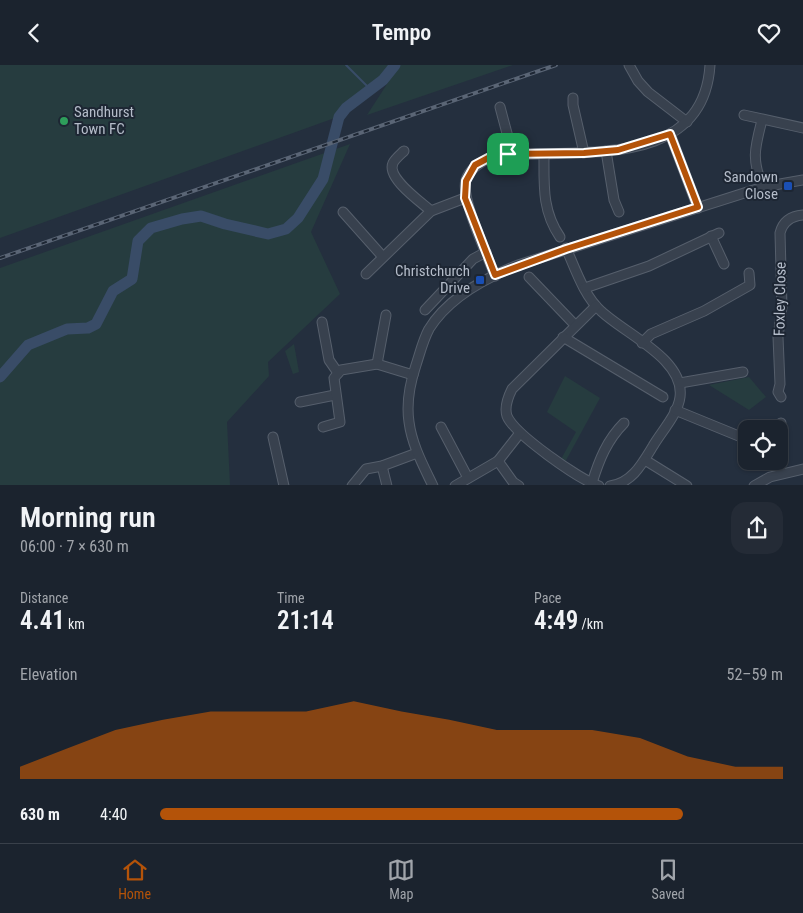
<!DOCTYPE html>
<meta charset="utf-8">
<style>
body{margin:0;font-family:"Roboto Condensed",sans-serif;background:#242b36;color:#f1f3f6;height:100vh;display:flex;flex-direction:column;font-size:19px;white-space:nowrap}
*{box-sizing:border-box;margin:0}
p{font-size:16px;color:#a0a4aa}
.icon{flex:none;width:28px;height:28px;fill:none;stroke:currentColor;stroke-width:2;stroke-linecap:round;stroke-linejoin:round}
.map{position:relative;height:420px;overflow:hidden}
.details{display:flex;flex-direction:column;background:#1b232e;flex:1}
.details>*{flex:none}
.tools{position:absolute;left:738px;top:355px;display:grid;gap:10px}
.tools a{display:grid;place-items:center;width:50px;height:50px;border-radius:10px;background:#1b232e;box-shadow:0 1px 4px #0004,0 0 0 1px #39404a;font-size:25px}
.pin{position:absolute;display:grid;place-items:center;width:42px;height:42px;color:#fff;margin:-21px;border-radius:10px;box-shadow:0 2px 8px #0006}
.round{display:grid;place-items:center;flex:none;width:52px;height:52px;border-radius:15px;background:#242b36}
.summary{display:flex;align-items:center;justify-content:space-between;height:85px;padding:0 20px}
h1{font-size:28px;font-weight:600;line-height:38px}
.stats{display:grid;grid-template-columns:repeat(3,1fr);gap:8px;height:85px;padding:5px 20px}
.stats div{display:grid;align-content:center}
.stats b{font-size:25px;font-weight:600}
.stats small{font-size:14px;font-weight:400}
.stats p{font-size:14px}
.chart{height:140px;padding:10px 20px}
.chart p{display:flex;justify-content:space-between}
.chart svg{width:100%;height:90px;margin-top:5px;fill:#b45309;opacity:.7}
ul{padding:0 20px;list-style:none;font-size:16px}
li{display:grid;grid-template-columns:80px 60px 1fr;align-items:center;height:38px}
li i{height:12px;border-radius:6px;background:#b45309}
header{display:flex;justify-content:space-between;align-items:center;height:65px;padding:0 20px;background:#1b232e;font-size:22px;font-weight:600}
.dock{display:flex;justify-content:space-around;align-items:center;height:70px;border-top:1px solid #39404a;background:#1b232e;font-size:14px;color:#a0a4aa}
.dock a{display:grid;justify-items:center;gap:2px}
.dock .selected{color:#b45309}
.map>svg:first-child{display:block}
.green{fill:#263c3f}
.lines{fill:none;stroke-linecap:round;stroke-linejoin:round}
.stream{stroke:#394c67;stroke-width:2}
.river{stroke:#394c67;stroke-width:11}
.minor-casing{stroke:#565f6c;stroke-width:11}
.minor{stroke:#38414e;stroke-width:9}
.rail-casing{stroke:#5a6575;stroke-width:4}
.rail{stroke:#1d2633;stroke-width:2;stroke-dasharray:5.5;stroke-linecap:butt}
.route-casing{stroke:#fff;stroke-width:10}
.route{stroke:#b45309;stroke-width:6}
.leisure-dot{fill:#2e9e5b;stroke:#1d2633;stroke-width:2}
.transit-dot{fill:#1a4fb4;stroke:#1d2633;stroke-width:2}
.labels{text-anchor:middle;stroke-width:4;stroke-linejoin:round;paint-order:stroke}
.poi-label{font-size:15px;fill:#b4bcc9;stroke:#1d2633;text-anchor:end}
.street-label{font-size:15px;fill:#b4bcc9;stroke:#1d2633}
</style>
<header><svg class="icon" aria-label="back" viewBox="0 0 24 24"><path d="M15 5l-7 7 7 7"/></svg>Tempo<svg class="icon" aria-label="heart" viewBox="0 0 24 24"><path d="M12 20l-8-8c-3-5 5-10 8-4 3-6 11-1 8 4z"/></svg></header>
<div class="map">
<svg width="803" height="421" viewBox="0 0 803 421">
<rect width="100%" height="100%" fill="#242f3e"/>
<g class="green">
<path d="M0 0H513L367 50 389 16 346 40 343 50 0 173Z"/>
<path d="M350 79 311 167 340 229 268 297 269 311 227 357 230 420H0V203Z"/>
<path d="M294 279 299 307 293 309 285 286Z"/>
<path d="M565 311 600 333 564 399 560 396 576 367 547 347Z"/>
<path d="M749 312 766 332 749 345 709 320Z"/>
</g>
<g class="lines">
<path class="stream" d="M346 0 370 24"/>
<path class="river" d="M0 312 28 280 67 264 88 263 96 259 113 226 132 214 138 176 151 163 182 154 201 151 225 159 268 169 286 164 298 153 323 114 339 52 346 43 383 15 395 0"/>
<g class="minor-casing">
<g id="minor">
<path d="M629 0 638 16 648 27 687 57"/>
<path d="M573 33V40L584 88"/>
<path d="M500 42 508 72 509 89"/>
<path d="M744 50 803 63"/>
<path d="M762 55C755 82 751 95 763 122"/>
<path d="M670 69 698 143"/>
<path d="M404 86C401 89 395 94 393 98 386 113 421 137 431 146"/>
<path d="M606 86 614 135 619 147"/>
<path d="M544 90C544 120 542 146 560 172"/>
<path d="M343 147 383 192"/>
<path d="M711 171 724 199"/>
<path d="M566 183C575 203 584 231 601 246 625 269 685 294 680 332 678 349 661 367 653 381 642 399 632 418 610 421"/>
<path d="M366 209 431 146 465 133"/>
<path d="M495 211C488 191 460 133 466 115 470 103 480 98 491 92 565 81 703 111 710 0"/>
<path d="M529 212 575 260"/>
<path d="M585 223 649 201 719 168"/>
<path d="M596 241 512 324C508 332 504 342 507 351 514 369 580 415 599 421"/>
<path d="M425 245 473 194 486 187"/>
<path d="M322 257 329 295 338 308"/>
<path d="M563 272 663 332"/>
<path d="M642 278 651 269 704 246 750 220 749 208"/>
<path d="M377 299 386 250"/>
<path d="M680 318 743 307"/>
<path d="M781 332 778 327 780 319 778 272 782 242 780 168C783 156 791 151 803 150"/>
<path d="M300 337 335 330"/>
<path d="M675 345 746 374"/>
<path d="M323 362 340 357 334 313 341 305 377 299 413 310"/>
<path d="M441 362 468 413"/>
<path d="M775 364 781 358"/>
<path d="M273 372 284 421"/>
<path d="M645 395 687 421"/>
<path d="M498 396 513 417 519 421"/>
<path d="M382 401 387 421"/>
<path d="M592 418C599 395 607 375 624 358"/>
<path d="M352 421 366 404 382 401 417 388"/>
<path d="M433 421C423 400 412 380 409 357 406 337 410 318 416 300 420 288 423 275 429 264 448 233 485 213 518 200L763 122 803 115"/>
<path d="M455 421 498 396 520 368"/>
<path d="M754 421 770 412 803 404"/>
</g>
</g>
<use href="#minor" class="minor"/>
<g class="rail-casing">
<path id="rail" d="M0 193 556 0"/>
</g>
<use href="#rail" class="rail"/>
</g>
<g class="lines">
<g class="route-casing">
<path id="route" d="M670 69 698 142 566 184 495 210 465 133 466 116 475 100 490 92 508 89 584 88 618 85Z"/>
</g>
<use href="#route" class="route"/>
</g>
<circle class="leisure-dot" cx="64" cy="56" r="5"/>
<g class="transit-dot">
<rect x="783" y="116" width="10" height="10" rx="2.5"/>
<rect x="475" y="210" width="10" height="10" rx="2.5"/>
</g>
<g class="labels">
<g class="poi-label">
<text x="74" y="52" text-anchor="start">Sandhurst<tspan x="74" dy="17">Town FC</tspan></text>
<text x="778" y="117">Sandown<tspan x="778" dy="17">Close</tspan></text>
<text x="470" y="211">Christchurch<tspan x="470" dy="17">Drive</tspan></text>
</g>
<g class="street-label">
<text transform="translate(780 234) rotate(-89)" y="5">Foxley Close</text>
</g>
</g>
</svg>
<div class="tools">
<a><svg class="icon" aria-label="locate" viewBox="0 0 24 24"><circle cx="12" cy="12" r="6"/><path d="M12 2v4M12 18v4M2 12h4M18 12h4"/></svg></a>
</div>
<div class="pin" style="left:508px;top:89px;background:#1e9e55"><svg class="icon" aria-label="arrive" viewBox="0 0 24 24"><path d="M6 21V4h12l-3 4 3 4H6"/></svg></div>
</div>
<section class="details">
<div class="summary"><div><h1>Morning run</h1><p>06:00 · 7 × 630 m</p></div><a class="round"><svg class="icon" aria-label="share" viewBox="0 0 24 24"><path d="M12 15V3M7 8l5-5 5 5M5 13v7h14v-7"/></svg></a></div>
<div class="stats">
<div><p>Distance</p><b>4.41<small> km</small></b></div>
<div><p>Time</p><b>21:14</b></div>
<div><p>Pace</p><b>4:49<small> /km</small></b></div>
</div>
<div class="chart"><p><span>Elevation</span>52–59 m</p>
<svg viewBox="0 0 160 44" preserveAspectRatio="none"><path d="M0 44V38L10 29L20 20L30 15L40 11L50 11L60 11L70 6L80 11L90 15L100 20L110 20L120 20L130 24L140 33L150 38L160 38V44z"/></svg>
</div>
<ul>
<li><b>630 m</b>4:40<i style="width:84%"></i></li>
</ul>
</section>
<nav class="dock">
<a class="selected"><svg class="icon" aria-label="home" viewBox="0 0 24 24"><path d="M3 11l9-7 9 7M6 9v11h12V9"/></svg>Home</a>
<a><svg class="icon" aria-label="map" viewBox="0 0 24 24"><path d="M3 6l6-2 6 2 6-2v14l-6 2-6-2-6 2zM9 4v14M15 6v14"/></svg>Map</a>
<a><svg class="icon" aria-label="saved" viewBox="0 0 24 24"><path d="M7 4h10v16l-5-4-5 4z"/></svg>Saved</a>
</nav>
